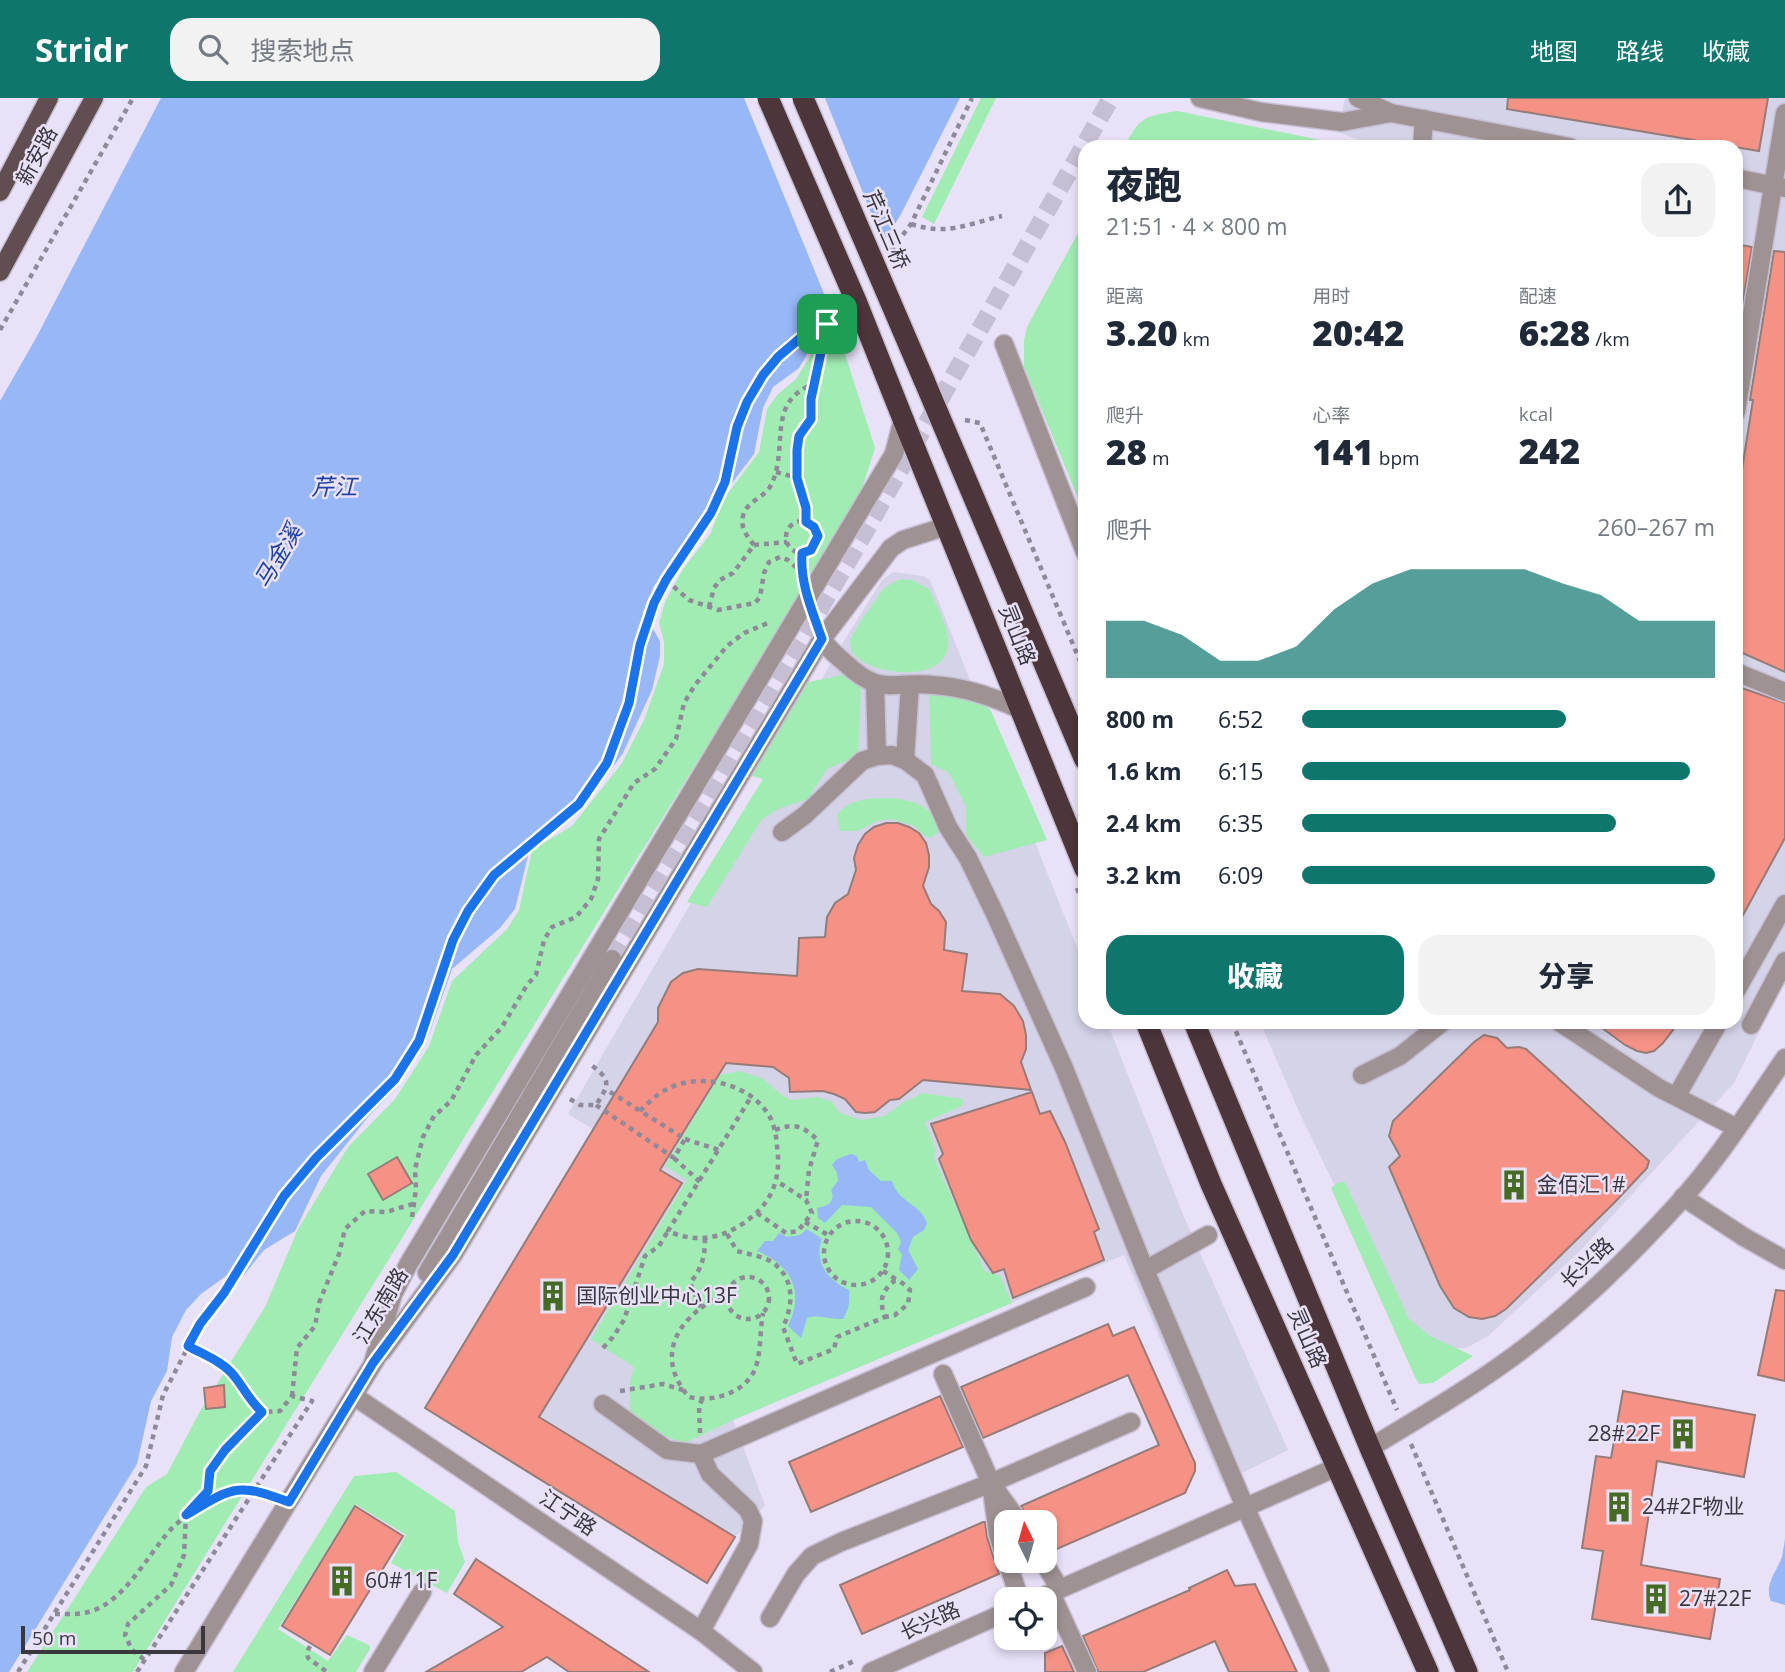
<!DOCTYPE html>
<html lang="zh">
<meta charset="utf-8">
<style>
body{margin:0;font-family:"Open Sans","Noto Sans SC",sans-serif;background:#f2f2f3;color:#1f2937;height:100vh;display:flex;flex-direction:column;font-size:26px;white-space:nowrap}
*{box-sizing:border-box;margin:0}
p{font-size:23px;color:#747a83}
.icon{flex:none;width:38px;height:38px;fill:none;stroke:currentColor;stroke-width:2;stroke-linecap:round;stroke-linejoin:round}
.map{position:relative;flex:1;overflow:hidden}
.panel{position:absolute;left:1078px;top:42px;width:665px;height:889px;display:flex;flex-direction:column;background:#fff;border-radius:21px;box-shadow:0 4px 10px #0003}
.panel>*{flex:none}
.needle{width:46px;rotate:355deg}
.buttons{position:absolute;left:994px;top:1412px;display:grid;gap:14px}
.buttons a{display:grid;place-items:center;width:63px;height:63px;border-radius:14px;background:#fff;box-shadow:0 4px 10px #0003;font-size:35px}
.scale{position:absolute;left:21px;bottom:18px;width:184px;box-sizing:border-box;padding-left:7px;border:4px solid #3a373f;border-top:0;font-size:19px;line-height:24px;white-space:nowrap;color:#3a373f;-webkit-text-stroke:5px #e9e1f8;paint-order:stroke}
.pin{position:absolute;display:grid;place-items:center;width:60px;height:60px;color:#fff;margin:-30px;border-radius:14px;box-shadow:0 4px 10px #0006}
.round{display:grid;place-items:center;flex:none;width:74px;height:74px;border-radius:21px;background:#f2f2f3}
.summary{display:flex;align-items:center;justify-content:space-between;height:119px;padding:0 28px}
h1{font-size:38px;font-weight:800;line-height:52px}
.figures{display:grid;grid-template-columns:repeat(3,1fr);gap:10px;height:119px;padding:7px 28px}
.figures div{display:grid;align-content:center}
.figures b{font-size:35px;font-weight:800}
.figures small{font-size:19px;font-weight:400}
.figures p{font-size:19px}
.chart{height:196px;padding:14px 28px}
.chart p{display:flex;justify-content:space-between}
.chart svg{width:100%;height:126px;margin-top:7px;fill:#0f766e;opacity:.7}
.primary-button{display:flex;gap:14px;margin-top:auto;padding:14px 28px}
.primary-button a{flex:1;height:80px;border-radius:21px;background:#0f766e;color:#fff;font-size:28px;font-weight:800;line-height:80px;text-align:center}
.primary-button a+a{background:#f2f2f3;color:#1f2937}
ul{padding:0 28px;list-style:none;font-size:23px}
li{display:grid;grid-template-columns:112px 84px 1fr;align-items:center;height:52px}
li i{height:18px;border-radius:9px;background:#0f766e}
header{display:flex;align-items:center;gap:42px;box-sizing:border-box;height:98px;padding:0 35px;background:#0f766e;color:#fff}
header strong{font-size:33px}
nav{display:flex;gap:38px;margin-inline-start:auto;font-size:24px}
.search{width:490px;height:63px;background:#f2f2f3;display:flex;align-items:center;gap:18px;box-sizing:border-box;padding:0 24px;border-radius:21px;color:#747a83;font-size:26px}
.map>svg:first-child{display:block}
.commercial{fill:#d5d3e8}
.green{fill:#a0ecb2}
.water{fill:#97b7f7}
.pier{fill:#e9e1f8}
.building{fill:#f69185;stroke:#957c79;stroke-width:2}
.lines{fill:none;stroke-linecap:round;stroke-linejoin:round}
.minor-tunnel{stroke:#c6bfd3;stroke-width:18;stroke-dasharray:18 9;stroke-linecap:butt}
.minor-casing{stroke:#c6bfd3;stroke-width:21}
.major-casing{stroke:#c6bfd3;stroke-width:21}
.highway-casing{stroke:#c6bfd3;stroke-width:24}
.path{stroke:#8f8999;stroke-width:4.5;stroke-dasharray:5 5;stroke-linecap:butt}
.minor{stroke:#9e9293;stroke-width:18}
.major{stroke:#614e51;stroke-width:18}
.highway{stroke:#4c363a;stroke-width:21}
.highway-bridge-casing{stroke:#c6bfd3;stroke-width:24;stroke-linecap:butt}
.highway-bridge{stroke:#4c363a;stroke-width:21}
.route-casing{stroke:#fff;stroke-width:14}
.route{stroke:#1a73e8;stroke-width:9}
.labels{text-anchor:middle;stroke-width:5;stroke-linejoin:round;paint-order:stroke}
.street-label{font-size:21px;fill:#3a373f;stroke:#e9e1f8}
.poi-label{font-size:21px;fill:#3a373f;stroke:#e9e1f8;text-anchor:start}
.water-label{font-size:23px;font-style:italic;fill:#1f449f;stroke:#e9e1f8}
</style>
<header>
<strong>Stridr</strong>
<div class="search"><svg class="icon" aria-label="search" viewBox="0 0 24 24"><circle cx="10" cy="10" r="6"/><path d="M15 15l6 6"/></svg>搜索地点</div>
<nav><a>地图</a><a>路线</a><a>收藏</a></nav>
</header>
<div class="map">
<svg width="1785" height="1574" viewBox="0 0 1785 1574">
<rect width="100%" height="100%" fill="#e9e1f8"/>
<g class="commercial">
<path d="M1345 0H1785V881L1734 985 1579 1154 1488 1238 1466 1250 1443 1251 1399 1221 1300 1016 1260 924H1736V49H1377L1338 34Z"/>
<path d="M893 474 923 478 930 482 1085 869V924H1107L1184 1119 1288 1352 1222 1385 1124 1157 733 1322 765 1407 735 1439 539 1319 682 1085 568 1016 845 541 882 482Z"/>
</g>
<g class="green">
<path d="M981 0H996L934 126 922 119Z"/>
<path d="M1177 13 1355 49H1124C1141 18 1143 19 1177 13Z"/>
<path d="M1085 122V417L1024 269V242L1027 229Z"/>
<path d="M820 243 845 256 875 350 857 406 133 1574H27L146 1389 167 1376 199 1315 265 1209 298 1131 348 1049 395 1001 429 948 452 883 507 831 519 812 532 752 572 728 622 665 644 622 664 566V544L659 525 665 504 683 471 711 435 722 403 759 354 767 311 778 296 796 281Z"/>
<path d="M900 481 912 482 929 491C935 504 947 527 948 541 952 583 886 579 862 563 858 561 854 556 851 552L850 542 860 524 884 490Z"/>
<path d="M843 577 855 581 861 588 858 658 827 671 808 701 778 711 762 721 707 809 687 804 763 681 748 677 789 599 808 584Z"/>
<path d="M943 587 970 593 991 613 1047 742 984 759 966 737V709L949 675 931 666 929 598Z"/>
<path d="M891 700C913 702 937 709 938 734L932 739H926L914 728 891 721 877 723 858 733H840L837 717C851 699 869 701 891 700Z"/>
<path d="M740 973 763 981 779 995 790 1002 818 999 832 1004 840 1015 861 1022 885 1018 902 1005 923 995 963 1001 962 1008 925 1024 936 1052 934 1060 985 1173 1000 1178 1012 1205 733 1322 685 1345 652 1334 630 1313V1283L634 1269 591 1241 687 1082 665 1068 720 977Z"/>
<path d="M1339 1084H1345L1409 1221 1430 1238 1473 1258 1433 1285 1419 1286 1415 1279 1331 1090Z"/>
<path d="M396 1374 455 1413 458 1444 465 1464 447 1495 391 1465 406 1437 355 1406 278 1531 328 1563 347 1537 369 1547 370 1551 356 1574H233L354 1378Z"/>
</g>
<g class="water">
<path d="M161 0H960L900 118 883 145 827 203 819 235 799 270 773 289 763 310 754 356 654 488 643 514 660 543V558L652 592 623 655 593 697 569 722 529 754 515 811 500 830 452 871 427 942 397 989 368 1019 321 1078 295 1133 264 1152 244 1177 226 1178 201 1196 186 1212 172 1239 167 1273 151 1303 137 1366 9 1574H0V303L36 240Z"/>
<path d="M851 1056 857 1058 859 1064 865 1062 869 1072 881 1083H892C899 1106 919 1104 927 1125L924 1132 913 1139 908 1152 918 1171 909 1182 899 1172 902 1156 898 1151 901 1144 897 1135 871 1109 842 1107 825 1125 818 1120 817 1110C828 1108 836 1104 831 1092L838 1083 837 1075 832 1067 837 1061Z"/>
<path d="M807 1131 822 1141C813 1164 829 1183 849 1192 850 1205 849 1211 843 1221 830 1222 819 1216 807 1220L801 1240 788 1228C805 1193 791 1167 757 1153L765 1143H773L779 1135 787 1139 800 1137Z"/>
<path d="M1785 1441V1507L1771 1503C1764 1486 1776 1475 1782 1459 1783 1453 1784 1447 1785 1441Z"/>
</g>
<path class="pier" d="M744 0H825L883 145 827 203Z"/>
<g class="building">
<path d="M1508 0H1768L1759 53 1507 11Z"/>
<path d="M1736 146 1752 149 1736 244Z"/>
<path d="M1774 153 1785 154V574L1736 552V409L1753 302H1750Z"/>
<path d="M1736 588 1785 605V740L1736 830Z"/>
<path d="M886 725H898L909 729 919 735 926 745 929 757V769L923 788 931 806 939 813 946 824 944 852 967 856 962 893 1000 896 1014 908 1023 923 1026 937V951L1021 964 1031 992 923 982 899 1001 890 1002 875 1014 865 1015 856 1014 845 1001 834 996 823 993 790 994 789 980 773 969 726 965 660 1072 682 1085 539 1319 735 1439 707 1485 425 1310 658 924V910L671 884 683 875 698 871 797 878 799 840 825 839 827 819 835 805 848 796 856 772 854 760 858 747 865 736 874 729Z"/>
<path d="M1594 924H1679L1663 945 1654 953 1646 955 1637 953 1625 947Z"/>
<path d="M1484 937 1497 940 1507 950 1519 949 1526 951 1649 1063 1647 1070 1614 1105 1506 1211 1495 1218 1482 1221 1469 1219 1454 1210 1440 1188 1389 1069 1400 1058 1389 1038 1393 1023 1474 944Z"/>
<path d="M1032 994 1040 1016 1050 1013 1065 1044 1099 1131 1094 1134 1104 1162 1013 1200 1004 1171 993 1175 971 1142 939 1061 943 1056 931 1026Z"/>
<path d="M397 1059 412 1085 383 1102 368 1076Z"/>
<path d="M1776 1192 1785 1193V1283L1758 1277Z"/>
<path d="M1108 1226 1113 1238 1134 1229 1195 1365V1373L1185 1395 1050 1454 1045 1452V1424H1030L1021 1408 1159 1347 1128 1277 983 1340 961 1289Z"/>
<path d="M224 1287 225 1309 206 1311 204 1290Z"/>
<path d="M1623 1293 1755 1317 1744 1379 1657 1363 1641 1467 1720 1481 1710 1541 1592 1521 1603 1453 1582 1450 1596 1358 1611 1360Z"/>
<path d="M940 1298 963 1349 811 1414 789 1364Z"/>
<path d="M355 1408 403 1438 330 1557 282 1528Z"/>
<path d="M983 1424H985L987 1439 999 1476 862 1536 840 1487Z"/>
<path d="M476 1461 649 1574H569L547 1559 521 1574H426L503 1529 454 1496Z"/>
<path d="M1227 1472 1235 1488 1255 1486 1297 1574H1229L1215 1543 1143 1574H1098L1083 1538 1190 1492 1189 1490Z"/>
<path d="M1062 1548 1074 1574H1045V1555Z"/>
</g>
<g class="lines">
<path class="minor-tunnel" d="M612 861 853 455 1111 0"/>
<g class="minor-casing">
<g id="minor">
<path d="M1200 0 1261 14 1342 24 1391 15"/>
<path d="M1358 0 1391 15 1570 49"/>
<path d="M1422 49 1424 21"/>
<path d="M1736 80 1785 90"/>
<path d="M1004 246 1085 454"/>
<path d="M1736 314 1785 15"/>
<path d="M822 541C828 551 836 557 844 564 881 599 890 583 934 587 964 589 994 599 1021 612"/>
<path d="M1736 574 1785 594"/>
<path d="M875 586 877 658"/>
<path d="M905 662 910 587"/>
<path d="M782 734 805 717 862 663 877 658 892 657 905 662 925 677 948 729 968 760 995 816 1064 970 1145 1172 1245 1409 1320 1574"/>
<path d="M1736 893 1785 806"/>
<path d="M1559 924 1659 990 1737 1030"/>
<path d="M1751 927 1785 863"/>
<path d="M1362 977 1400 958 1443 924"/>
<path d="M1677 997 1719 924"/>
<path d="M1683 1099 1744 1139 1785 1162"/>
<path d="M1145 1172 1208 1137"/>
<path d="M427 1175 612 861"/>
<path d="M382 1254 453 1157 822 541 891 450 903 442 947 428"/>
<path d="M373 1265 393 1196 408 1167 894 356 903 321"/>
<path d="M943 1276 991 1385 1019 1424"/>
<path d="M354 1298 701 1533 753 1574"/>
<path d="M603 1306 667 1352 701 1356 710 1376 748 1412 753 1423 749 1446 701 1533"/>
<path d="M1370 1350C1424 1317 1481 1284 1531 1245 1582 1205 1630 1158 1674 1110 1716 1065 1750 1011 1785 960"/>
<path d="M701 1356 1086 1189"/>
<path d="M991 1385 998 1436 1006 1462"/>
<path d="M1007 1463 1020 1502"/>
<path d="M1043 1463 1060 1491"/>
<path d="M1051 1495 1087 1574"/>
<path d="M1035 1502 1337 1369"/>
<path d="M770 1520 796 1476 812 1458 841 1444 991 1385 1131 1324"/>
<path d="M184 1574 379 1256"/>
<path d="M373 1574 422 1494"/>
<path d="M871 1574 1006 1514"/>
</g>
</g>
<g class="major-casing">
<g id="major">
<path d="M0 94 49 0"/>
<path d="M0 174 94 0"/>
</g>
</g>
<g class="highway-casing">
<g id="highway">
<path d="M924 282 1085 662"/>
<path d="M903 321 1085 771"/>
<path d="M1146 924 1211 1086 1428 1574"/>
<path d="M1194 924 1370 1350 1467 1574"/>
</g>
</g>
<g class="path">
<path d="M911 126C947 138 967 126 1002 118"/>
<path d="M891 153 911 126 972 0"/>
<path d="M0 232 133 0"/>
<path d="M965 322 980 325 1085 575"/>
<path d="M776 374 798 380"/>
<circle cx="802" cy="439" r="16"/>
<path d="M806 424V410L798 380 797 352 799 338 811 321V301L827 227"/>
<path d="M754 447C747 438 740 430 743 418 747 402 765 400 771 387 790 349 764 303 816 285"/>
<path d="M754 447 787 444"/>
<path d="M666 482 689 502 718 512 755 505 760 499 764 475 769 464 780 459 788 462 801 474"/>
<path d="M709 509 714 490 720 482 733 475 754 447"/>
<path d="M1077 790 1085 810"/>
<path d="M1232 924 1397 1312"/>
<path d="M570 1001 580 1007H596C609 987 612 982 591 967"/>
<path d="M596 1007 674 1060 685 1041 607 992"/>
<path d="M640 1013C649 1004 658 995 669 990 700 975 746 985 766 1013 774 1023 776 1036 777 1048 782 1084 770 1109 739 1128 716 1142 692 1144 668 1133L751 999"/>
<path d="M775 1032C796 1024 803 1029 818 1042L809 1072 806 1102"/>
<path d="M685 1041 719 1052"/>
<path d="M674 1060 700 1084"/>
<path d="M757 1115 786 1135 798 1133 812 1115 806 1102 778 1084"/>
<path d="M412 1119 416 1091 415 1071 423 1039 434 1018 451 1003 476 957 502 929 527 887 536 877 544 842 552 829 576 819 591 801 598 781 599 741 634 685 655 671 676 641 684 605 695 587 727 548 744 535 768 525"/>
<circle cx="856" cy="1155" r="32"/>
<path d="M805 1124 830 1138"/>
<path d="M727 1136 737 1153C748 1156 761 1158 770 1163 795 1178 794 1206 783 1229L797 1266 834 1251 837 1239 885 1219C879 1203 881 1194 894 1183H900L910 1192 908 1206 895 1217 885 1219"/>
<path d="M705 1140C705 1159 702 1170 690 1185L701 1210C669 1234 661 1267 689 1299 714 1305 750 1294 757 1265 761 1249 760 1232 763 1215"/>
<path d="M883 1173 897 1182"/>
<circle cx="748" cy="1200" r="21"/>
<path d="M701 1210 714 1200 727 1204"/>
<path d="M188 1248C204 1257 224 1264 235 1279 245 1292 250 1303 263 1314"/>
<path d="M603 1250 613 1239 624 1222 645 1158 659 1148 668 1133"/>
<path d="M620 1293 663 1286 683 1292"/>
<path d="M292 1298 297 1250 315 1228 319 1205 339 1156 345 1131 365 1113 386 1114 413 1106"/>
<path d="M700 1335 699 1307 702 1302"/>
<path d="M1411 1346 1508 1574"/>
<path d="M55 1516C67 1516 80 1517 92 1513 123 1503 146 1461 166 1437 178 1422 193 1413 208 1404 229 1391 246 1388 269 1397"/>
<path d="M310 1548 307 1554 308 1560 327 1574"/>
<path d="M18 1574 146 1368 163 1297 200 1226 224 1195 284 1098 316 1060 395 981 419 943 453 842 468 813 494 777 579 706 608 665 629 605 640 547 654 505 666 482 711 415 725 384 737 329 747 304 763 277 778 259 799 241 827 226 837 215"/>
<path d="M137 1574 312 1303 292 1298 280 1313 263 1314 225 1352 210 1373 207 1393 186 1417 184 1457 171 1487 128 1526 125 1537 132 1552 145 1562"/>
<path d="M830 1574 854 1563"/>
</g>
<use href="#minor" class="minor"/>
<use href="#major" class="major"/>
<use href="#highway" class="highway"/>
<g class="highway-bridge-casing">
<g id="highway-bridge">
<path d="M768 0 856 203 903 321"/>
<path d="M803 0 924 282"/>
</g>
</g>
<use href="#highway-bridge" class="highway-bridge"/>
</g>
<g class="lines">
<g class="route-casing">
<path id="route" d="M827 226 811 301V321L799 338 797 352V380L806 410V424L814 429 818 438 811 452 802 455C800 486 812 512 822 541L453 1157 373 1265 289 1404C236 1384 233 1389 186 1417L208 1393 210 1373 225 1352 262 1314C250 1303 245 1292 235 1279 224 1264 204 1257 188 1248L200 1226 224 1195 284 1098 316 1060 395 981 419 943 453 842 468 813 494 777 579 706 607 665 629 605 640 547 654 505 666 482 711 415 725 384 737 329 747 304 763 277 778 259 799 241Z"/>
</g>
<use href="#route" class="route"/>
</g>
<defs>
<g id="building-bare" transform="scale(2.415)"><path d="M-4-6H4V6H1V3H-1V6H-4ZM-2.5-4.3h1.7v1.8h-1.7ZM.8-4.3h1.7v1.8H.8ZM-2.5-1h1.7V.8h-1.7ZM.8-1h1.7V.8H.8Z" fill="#466b25" stroke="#e9e1f8" stroke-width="2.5" paint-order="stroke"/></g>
</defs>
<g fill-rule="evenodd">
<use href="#building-bare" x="1514" y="1087"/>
<use href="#building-bare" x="553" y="1198"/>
<use href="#building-bare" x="1683" y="1336"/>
<use href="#building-bare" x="1619" y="1409"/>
<use href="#building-bare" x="342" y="1483"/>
<use href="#building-bare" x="1656" y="1501"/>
</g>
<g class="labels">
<g class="street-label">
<text transform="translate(37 58) rotate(-62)" y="7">新安路</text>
<text transform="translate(886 132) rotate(67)" y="7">芹江三桥</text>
<text transform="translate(1017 537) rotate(68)" y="7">灵山路</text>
<text transform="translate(1587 1165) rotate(-43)" y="7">长兴路</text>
<text transform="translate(381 1208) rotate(-59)" y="7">江东南路</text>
<text transform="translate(1307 1240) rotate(66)" y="7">灵山路</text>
<text transform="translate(568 1415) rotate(34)" y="7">江宁路</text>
<text transform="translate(930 1523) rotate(-24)" y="7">长兴路</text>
</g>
<g class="poi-label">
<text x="1537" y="1094">金佰汇1#</text>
<text x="576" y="1205">国际创业中心13F</text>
<text x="1660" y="1343" text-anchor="end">28#22F</text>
<text x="1642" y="1416">24#2F物业</text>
<text x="365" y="1490">60#11F</text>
<text x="1679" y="1508">27#22F</text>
</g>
<g class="water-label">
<text x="334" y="397">芹江</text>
<text transform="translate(278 458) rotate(-59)" y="8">马金溪</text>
</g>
</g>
</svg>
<div class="buttons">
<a><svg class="needle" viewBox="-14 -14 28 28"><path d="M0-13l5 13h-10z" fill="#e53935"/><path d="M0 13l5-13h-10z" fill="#747a83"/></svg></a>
<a><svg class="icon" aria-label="locate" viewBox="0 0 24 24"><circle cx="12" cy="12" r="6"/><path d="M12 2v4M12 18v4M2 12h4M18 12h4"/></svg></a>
</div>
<div class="scale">50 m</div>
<div class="pin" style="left:827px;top:226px;background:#1e9e55"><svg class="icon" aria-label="arrive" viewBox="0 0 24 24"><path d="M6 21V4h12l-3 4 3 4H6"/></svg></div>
<section class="panel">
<div class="summary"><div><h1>夜跑</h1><p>21:51 · 4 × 800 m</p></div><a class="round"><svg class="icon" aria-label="share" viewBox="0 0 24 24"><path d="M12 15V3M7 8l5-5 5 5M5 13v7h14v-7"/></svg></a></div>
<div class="figures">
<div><p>距离</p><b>3.20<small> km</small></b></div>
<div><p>用时</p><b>20:42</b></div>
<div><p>配速</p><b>6:28<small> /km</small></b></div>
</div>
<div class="figures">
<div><p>爬升</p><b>28<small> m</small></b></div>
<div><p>心率</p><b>141<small> bpm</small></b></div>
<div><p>kcal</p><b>242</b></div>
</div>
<div class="chart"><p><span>爬升</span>260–267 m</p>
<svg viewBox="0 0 160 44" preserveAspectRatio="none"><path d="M0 44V24L10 24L20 29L30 38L40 38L50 33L60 20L70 11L80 6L90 6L100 6L110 6L120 11L130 15L140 24L150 24L160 24V44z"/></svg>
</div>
<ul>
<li><b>800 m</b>6:52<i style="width:64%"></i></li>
<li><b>1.6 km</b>6:15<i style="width:94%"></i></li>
<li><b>2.4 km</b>6:35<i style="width:76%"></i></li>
<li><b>3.2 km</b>6:09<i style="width:100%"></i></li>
</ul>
<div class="primary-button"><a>收藏</a><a>分享</a></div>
</section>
</div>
